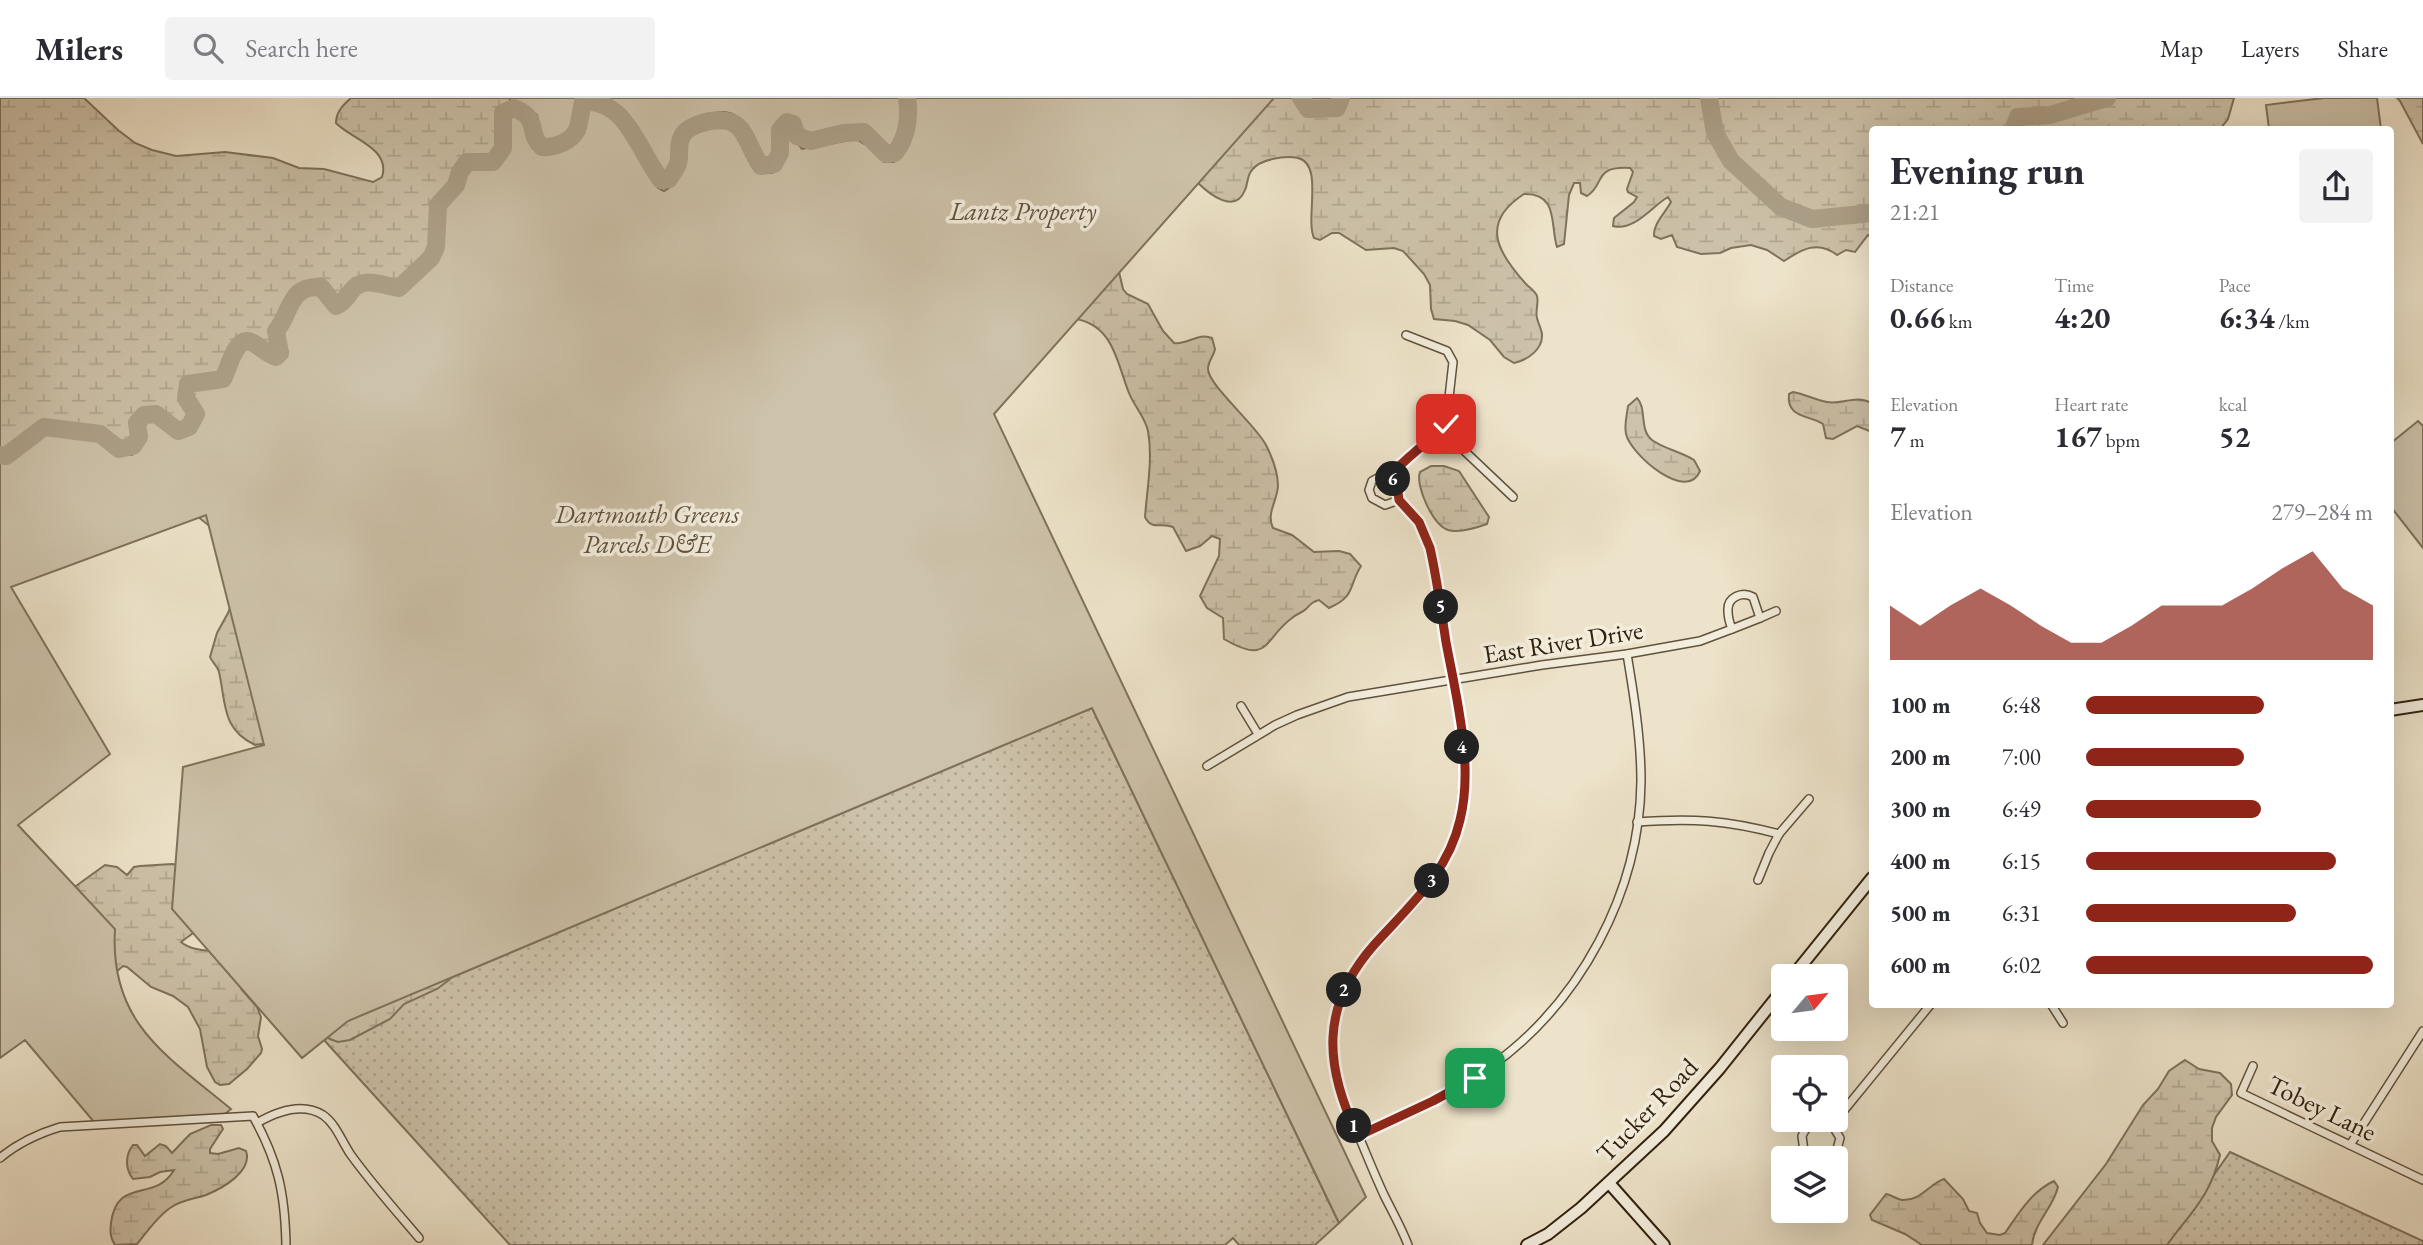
<!DOCTYPE html>
<meta charset="utf-8">
<style>
body{margin:0;font-family:"EB Garamond",serif;background:#f2f2f3;color:#2b2b33;height:100vh;display:flex;flex-direction:column;font-size:26px;white-space:nowrap}
*{box-sizing:border-box;margin:0}
p{font-size:23px;color:#7c7c81}
.icon{flex:none;width:38px;height:38px;fill:none;stroke:currentColor;stroke-width:2;stroke-linecap:round;stroke-linejoin:round}
.map{position:relative;flex:1;overflow:hidden}
.sheet{position:absolute;left:1869px;top:28px;width:525px;height:882px;display:flex;flex-direction:column;background:#fff;border-radius:7px;box-shadow:0 7px 28px #0002}
.sheet>*{flex:none}
.needle{width:46px;rotate:61deg}
.fabs{position:absolute;left:1771px;top:866px;display:grid;gap:14px}
.fabs a{display:grid;place-items:center;width:77px;height:77px;border-radius:7px;background:#fff;box-shadow:0 7px 28px #0002;font-size:35px}
.pin{position:absolute;display:grid;place-items:center;width:60px;height:60px;color:#fff;margin:-30px;border-radius:14px;box-shadow:0 4px 10px #0006}
.km{position:absolute;width:35px;height:35px;margin:-18px;border-radius:50%;background:#222;color:#fff;font-size:19px;line-height:35px;text-align:center}
.round{display:grid;place-items:center;flex:none;width:74px;height:74px;border-radius:7px;background:#f2f2f3}
.headline{display:flex;align-items:center;justify-content:space-between;height:119px;padding:0 21px}
h1{font-size:38px;font-weight:700;line-height:52px}
.metrics{display:grid;grid-template-columns:repeat(3,1fr);gap:10px;height:119px;padding:7px 21px}
.metrics div{display:grid;align-content:center}
.metrics b{font-size:30px;font-weight:700}
.metrics small{font-size:19px;font-weight:400}
.metrics p{font-size:19px}
.chart{height:196px;padding:14px 21px}
.chart p{display:flex;justify-content:space-between}
.chart svg{width:100%;height:126px;margin-top:7px;fill:#8f2418;opacity:.7}
ul{padding:0 21px;list-style:none;font-size:23px}
li{display:grid;grid-template-columns:112px 84px 1fr;align-items:center;height:52px}
li i{height:18px;border-radius:9px;background:#8f2418}
header{display:flex;align-items:center;gap:42px;box-sizing:border-box;height:98px;padding:0 35px;background:#fff;border-bottom:2px solid #e1e1e2}
header strong{font-size:33px}
nav{display:flex;gap:38px;margin-inline-start:auto;font-size:24px}
.search{width:490px;height:63px;background:#f2f2f3;display:flex;align-items:center;gap:18px;box-sizing:border-box;padding:0 24px;border-radius:7px;color:#7c7c81;font-size:26px}
.map>svg:first-child{display:block}
.grass{fill:url(#grass-dots);stroke:#7f725c;stroke-width:2}
.wetland{fill:url(#wetland-marsh);stroke:#7f725c;stroke-width:2;fill-rule:evenodd}
.green{fill:#cdc2aa;stroke:#7f725c;stroke-width:2}
.lines{fill:none;stroke-linecap:round;stroke-linejoin:round}
.river{stroke:#ada18a;stroke-width:18}
.street-casing{stroke:#60523c;stroke-width:10}
.secondary-casing{stroke:#31210d;stroke-width:14}
.street{stroke:#f3eddd;stroke-width:7}
.secondary{stroke:#f3eddd;stroke-width:10}
.route-casing{stroke:#fff;stroke-width:14}
.route{stroke:#8f2418;stroke-width:9}
.labels{text-anchor:middle;stroke-width:7;stroke-linejoin:round;paint-order:stroke}
.park-label{font-size:26px;font-style:italic;fill:#60513c;stroke:#f3eddd}
.street-label{font-size:26px;fill:#31210d;stroke:#f3eddd}
</style>
<header>
<strong>Milers</strong>
<div class="search"><svg class="icon" aria-label="search" viewBox="0 0 24 24"><circle cx="10" cy="10" r="6"/><path d="M15 15l6 6"/></svg>Search here</div>
<nav><a>Map</a><a>Layers</a><a>Share</a></nav>
</header>
<div class="map">
<svg width="2423" height="1147" viewBox="0 0 2423 1147">
<defs>
<pattern id="grass-dots" width="8" height="8" patternUnits="userSpaceOnUse" patternTransform="scale(1.75)"><rect width="8" height="8" fill="#cdc2aa"/><path d="M2 2h.1M6 6h.1" fill="none" stroke="#b0a691" stroke-width="1.8" stroke-linecap="round"/></pattern>
<pattern id="wetland-marsh" width="20" height="14" patternUnits="userSpaceOnUse" patternTransform="scale(1.75)"><rect width="20" height="14" fill="#cdc2aa"/><path d="M1 5h8M5 5V1M11 12h8M15 12V8" fill="none" stroke="#b0a691"/></pattern>
</defs>
<rect width="100%" height="100%" fill="#ede3ca"/>
<filter id="stains"><feTurbulence type="fractalNoise" baseFrequency=".00286" numOctaves="4"/><feColorMatrix values="0 0 0 0 .2 0 0 0 0 .09 0 0 0 0 .02 0 0 0 .5 -.17"/></filter>
<radialGradient id="worn" r=".72"><stop offset=".6" stop-color="#630" stop-opacity="0"/><stop offset="1" stop-color="#630" stop-opacity=".3"/></radialGradient>
<g class="grass">
<path d="M1092 610 1339 1125 1315 1147H1239L1233 1140 1225 1147H510L324 942 348 923Z"/>
<path d="M2230 1054 2423 1143V1147H2165Z"/>
</g>
<g class="wetland">
<path d="M0 0H84L118 32 135 45 152 52 176 58 225 54 273 60 299 70 324 71 373 84 382 79C391 50 351 41 336 25 336 14 343 7 351 0H2234L2228 21 2220 31 1872 32V139L1868 137 1855 154 1846 152 1837 157C1818 142 1802 151 1784 163L1767 152 1751 147 1731 150 1720 155 1701 156 1677 149 1672 137 1661 141 1654 138C1653 126 1665 115 1671 104L1668 99C1652 108 1634 134 1613 128L1614 120 1634 104 1637 99 1628 94 1627 91 1633 74 1630 70C1592 68 1606 86 1587 98L1581 95 1580 85H1574L1569 97 1564 146 1557 149C1550 127 1559 95 1524 96 1479 125 1498 155 1526 186 1530 190 1535 193 1537 198 1539 205 1535 213 1537 220 1538 225 1541 230 1542 236 1543 252 1527 262 1514 265L1504 259 1490 242 1468 227 1455 223 1434 221 1431 211 1430 187 1424 176 1403 153 1394 150 1366 152 1339 135H1332L1320 142 1314 140C1305 121 1324 66 1298 60 1286 57 1260 61 1252 72 1247 77 1248 86 1245 92 1235 117 1209 96 1197 84L1119 174 1123 191 1127 196 1148 206 1163 233 1174 245C1188 247 1198 234 1212 240L1215 251C1214 258 1208 263 1208 271 1208 287 1256 327 1266 347 1272 359 1278 376 1278 388 1277 404 1266 415 1273 430L1292 437 1314 454 1339 453 1350 456 1361 468C1348 489 1356 498 1329 510L1319 502C1312 504 1311 506 1306 511 1302 515 1296 516 1292 520 1263 541 1270 568 1224 541L1223 520 1207 510 1200 498 1219 458 1220 441 1212 438 1200 448 1186 453 1173 429C1161 424 1152 433 1145 419 1147 391 1153 361 1148 333 1145 319 1134 308 1129 295 1117 265 1114 228 1076 221 1062 219 1023 233 1007 236L863 705 822 712 277 644 255 647C221 631 226 604 219 574 218 569 212 564 210 559L217 535 228 515 235 496 212 430 192 414 0 442ZM636 52 652 70 660 88 682 95 573 94Z"/>
<path d="M2397 0H2423V46L2400 3Z"/>
<path d="M1793 294C1805 296 1815 302 1827 304 1843 307 1855 296 1872 305V334L1857 328 1833 341 1826 340 1823 326C1809 317 1786 320 1789 296Z"/>
<path d="M1637 300C1647 310 1639 332 1652 342 1662 350 1682 354 1694 362L1700 373C1687 405 1631 357 1626 336 1624 327 1627 317 1628 308Z"/>
<path d="M1431 368H1444L1459 373 1489 419 1487 426C1476 430 1459 435 1448 432 1433 427 1415 388 1420 374Z"/>
<path d="M172 766 185 768 460 870 449 882 437 891 404 906 390 921 350 942 338 944 330 941 320 933 208 824 181 844C191 853 208 852 222 854L242 892 257 909 261 919 258 938 262 951 261 955 247 971 229 986 220 987 215 984 207 969 200 931 188 909 173 898 151 889 127 869 123 868 115 875 69 796 76 788 105 767 117 769 127 777 134 769 140 768Z"/>
<path d="M2185 962 2199 971 2220 975 2231 986 2232 997 2216 1019 2212 1030V1043L2220 1057C2210 1099 2191 1114 2167 1147H2043L2106 1066 2143 1007 2158 991 2169 973Z"/>
<path d="M211 1027H221L223 1031 210 1051V1055L218 1056 239 1050 246 1053C253 1073 223 1090 206 1097 194 1101 181 1102 170 1110 157 1119 147 1134 137 1146L115 1147C110 1139 110 1134 111 1125 117 1078 155 1105 174 1072L160 1074 150 1079 133 1081C125 1071 125 1057 133 1047H137L145 1058 160 1046 166 1048 172 1055 190 1036Z"/>
<path d="M1944 1081 1963 1101 1969 1113 1977 1115 1980 1125 1987 1135 2000 1137 2005 1135C2019 1115 2031 1094 2054 1083L2058 1089C2053 1110 2034 1125 2032 1147H1922L1905 1136 1872 1122 1870 1117 1886 1096C1892 1097 1896 1101 1902 1102 1921 1103 1929 1086 1944 1081Z"/>
</g>
<g class="green">
<path d="M509 0H582C566 17 582 38 547 46L541 43 537 17 527 10 513 7Z"/>
<path d="M604 0H902L903 30 898 45 887 51C874 43 876 27 857 27L810 38 804 37 795 22H786L778 30 774 57 765 63C749 49 753 18 725 14 716 13 706 17 698 20 657 37 688 67 665 76 637 57 639 11 604 0Z"/>
<path d="M913 0H1274L994 316 1366 1099 1339 1125 1092 610 348 923 302 960 172 811 183 669 264 647 206 417 11 489 110 656 18 727 115 831C109 925 167 958 231 1011L225 1016 94 1024 25 942 0 960V363H4L38 339 59 334 103 341 116 356 132 357 142 346 141 328 149 320 159 324 172 336C186 339 196 330 202 317 198 305 185 298 196 284L211 283 217 288C236 282 235 261 242 246L261 254 273 264 286 260 288 254C286 249 281 244 281 238 279 231 284 228 287 223 293 208 297 192 317 193L332 211 337 213 344 210 357 194 368 187H378L392 195 405 194 436 160 440 147 441 120 448 103 459 88 468 71 472 68 491 71C519 55 500 32 512 17 531 21 528 37 536 51 552 59 577 46 583 29 586 22 584 14 587 7 598 4 611 10 618 18L658 90 664 93C684 82 681 60 685 41 692 34 701 32 710 30 753 19 739 63 763 75H772L782 65 784 35 789 28 797 45 802 51 856 41 876 53 884 64H894C911 52 917 20 913 0Z"/>
<path d="M2324 0H2377L2381 31H2269L2266 7Z"/>
<path d="M2418 323 2423 328V450L2391 409V345Z"/>
</g>
<g class="lines">
<g class="river">
<path d="M1301 0 1308 11 1337 10 1341 0"/>
<path d="M1709 0 1715 35 1731 63 1781 109 1812 121 1872 115"/>
<path d="M2013 32 2018 19 2050 17 2107 0"/>
<path d="M0 357 6 358 44 329 100 336 119 351 133 348 139 339 137 325 144 317 156 316 178 333 189 329 196 316 186 300 188 286 223 281C229 270 235 238 251 244 260 248 267 256 276 259L280 255 276 233C292 214 288 187 321 189L336 208C345 204 347 198 353 191 365 178 383 188 399 190L431 160 436 149 438 107 456 87 460 74 467 64H493L503 50V15L514 10C541 21 526 34 542 49 554 50 571 44 577 32 580 24 581 12 583 4 626 0 639 54 661 82L669 81C672 76 676 71 678 66 681 55 676 44 685 34 689 29 703 24 710 23 747 17 744 44 761 68L774 66 780 55V32L787 24 793 26 797 38 811 43 843 35 864 34 886 56 895 55C907 40 910 19 907 0"/>
</g>
<g class="street-casing">
<g id="street">
<path d="M1406 237 1447 253 1453 264 1446 326"/>
<path d="M1455 344 1513 399"/>
<path d="M1388 379C1406 360 1427 345 1446 326L1455 344 1423 349"/>
<path d="M1399 402C1398 389 1397 379 1381 378L1372 383 1369 392 1372 400 1385 407 1399 402 1419 424 1428 443C1438 477 1440 513 1447 547 1461 623 1480 704 1438 774 1398 839 1333 862 1333 951 1332 984 1346 1011 1360 1041 1368 1060 1376 1080 1385 1099 1393 1115 1402 1131 1408 1147"/>
<path d="M1732 531 1760 520"/>
<path d="M1241 608 1258 636"/>
<path d="M1207 668 1275 627 1297 617 1348 599 1542 567 1627 556 1700 543 1732 531C1730 526 1728 519 1728 513 1727 499 1742 493 1753 499L1760 520 1776 513"/>
<path d="M1637 724C1692 720 1726 722 1779 736L1769 755 1758 782"/>
<path d="M1779 736 1809 701"/>
<path d="M2051 906 2063 925"/>
<path d="M2253 968 2241 995 2423 1082"/>
<path d="M257 1025C276 1014 302 1004 323 1017 336 1026 342 1044 351 1057 372 1086 396 1113 419 1140"/>
<path d="M1832 1027 1931 906"/>
<path d="M1358 1038C1403 1018 1450 998 1490 969 1580 905 1640 794 1641 683 1641 641 1634 598 1627 556"/>
<path d="M2350 1047 2423 933"/>
<path d="M0 1060C18 1045 37 1036 60 1029L253 1018C278 1063 285 1095 286 1147"/>
<path d="M1813 1060 1804 1053 1802 1038C1808 1024 1819 1020 1832 1027L1840 1040 1836 1055 1828 1060"/>
</g>
</g>
<g class="secondary-casing">
<g id="secondary">
<path d="M2390 612 2423 607"/>
<path d="M1793 878 1872 780"/>
<path d="M1609 1085 1664 1147"/>
<path d="M1527 1147 1548 1136 1581 1110 1664 1033 1720 970 1783 891"/>
</g>
</g>
<use href="#street" class="street"/>
<use href="#secondary" class="secondary"/>
</g>
<g class="lines">
<g class="route-casing">
<path id="route" d="M1446 326C1427 345 1406 360 1388 379L1397 386 1399 402 1419 424 1430 450C1437 481 1441 512 1446 544 1456 598 1474 667 1460 722 1448 775 1409 808 1374 847 1320 908 1324 968 1358 1038L1433 1003 1475 980"/>
</g>
<use href="#route" class="route"/>
</g>
<g class="labels">
<g class="park-label">
<text x="1023" y="122">Lantz Property</text>
<text x="647" y="425">Dartmouth Greens<tspan x="647" dy="30">Parcels D&amp;E</tspan></text>
</g>
<g class="street-label">
<text transform="translate(1563 544) rotate(-9)" y="9">East River Drive</text>
<text transform="translate(2322 1010) rotate(26)" y="9">Tobey Lane</text>
<text transform="translate(1647 1012) rotate(-46)" y="9">Tucker Road</text>
</g>
</g>
<rect width="100%" height="100%" filter="url(#stains)"/>
<rect width="100%" height="100%" fill="url(#worn)"/>
</svg>
<div class="fabs">
<a><svg class="needle" viewBox="-14 -14 28 28"><path d="M0-13l5 13h-10z" fill="#e53935"/><path d="M0 13l5-13h-10z" fill="#7c7c81"/></svg></a>
<a><svg class="icon" aria-label="locate" viewBox="0 0 24 24"><circle cx="12" cy="12" r="6"/><path d="M12 2v4M12 18v4M2 12h4M18 12h4"/></svg></a>
<a><svg class="icon" aria-label="layers" viewBox="0 0 24 24"><path d="M12 4l9 5-9 5-9-5zM3 14l9 5 9-5"/></svg></a>
</div>
<div class="pin" style="left:1475px;top:980px;background:#1e9e55"><svg class="icon" aria-label="arrive" viewBox="0 0 24 24"><path d="M6 21V4h12l-3 4 3 4H6"/></svg></div>
<div class="pin" style="left:1446px;top:326px;background:#d93025"><svg class="icon" aria-label="check" viewBox="0 0 24 24"><path d="M5 12l5 5 9-10"/></svg></div>
<b class="km" style="left:1354px;top:1028px">1</b>
<b class="km" style="left:1344px;top:892px">2</b>
<b class="km" style="left:1432px;top:783px">3</b>
<b class="km" style="left:1462px;top:649px">4</b>
<b class="km" style="left:1441px;top:509px">5</b>
<b class="km" style="left:1393px;top:381px">6</b>
<section class="sheet">
<div class="headline"><div><h1>Evening run</h1><p>21:21</p></div><a class="round"><svg class="icon" aria-label="share" viewBox="0 0 24 24"><path d="M12 15V3M7 8l5-5 5 5M5 13v7h14v-7"/></svg></a></div>
<div class="metrics">
<div><p>Distance</p><b>0.66<small> km</small></b></div>
<div><p>Time</p><b>4:20</b></div>
<div><p>Pace</p><b>6:34<small> /km</small></b></div>
</div>
<div class="metrics">
<div><p>Elevation</p><b>7<small> m</small></b></div>
<div><p>Heart rate</p><b>167<small> bpm</small></b></div>
<div><p>kcal</p><b>52</b></div>
</div>
<div class="chart"><p><span>Elevation</span>279–284 m</p>
<svg viewBox="0 0 160 44" preserveAspectRatio="none"><path d="M0 44V25L10 32L20 25L30 19L40 25L50 32L60 38L70 38L80 32L90 25L100 25L110 25L120 19L130 12L140 6L150 19L160 25V44z"/></svg>
</div>
<ul>
<li><b>100 m</b>6:48<i style="width:62%"></i></li>
<li><b>200 m</b>7:00<i style="width:55%"></i></li>
<li><b>300 m</b>6:49<i style="width:61%"></i></li>
<li><b>400 m</b>6:15<i style="width:87%"></i></li>
<li><b>500 m</b>6:31<i style="width:73%"></i></li>
<li><b>600 m</b>6:02<i style="width:100%"></i></li>
</ul>
</section>
</div>
